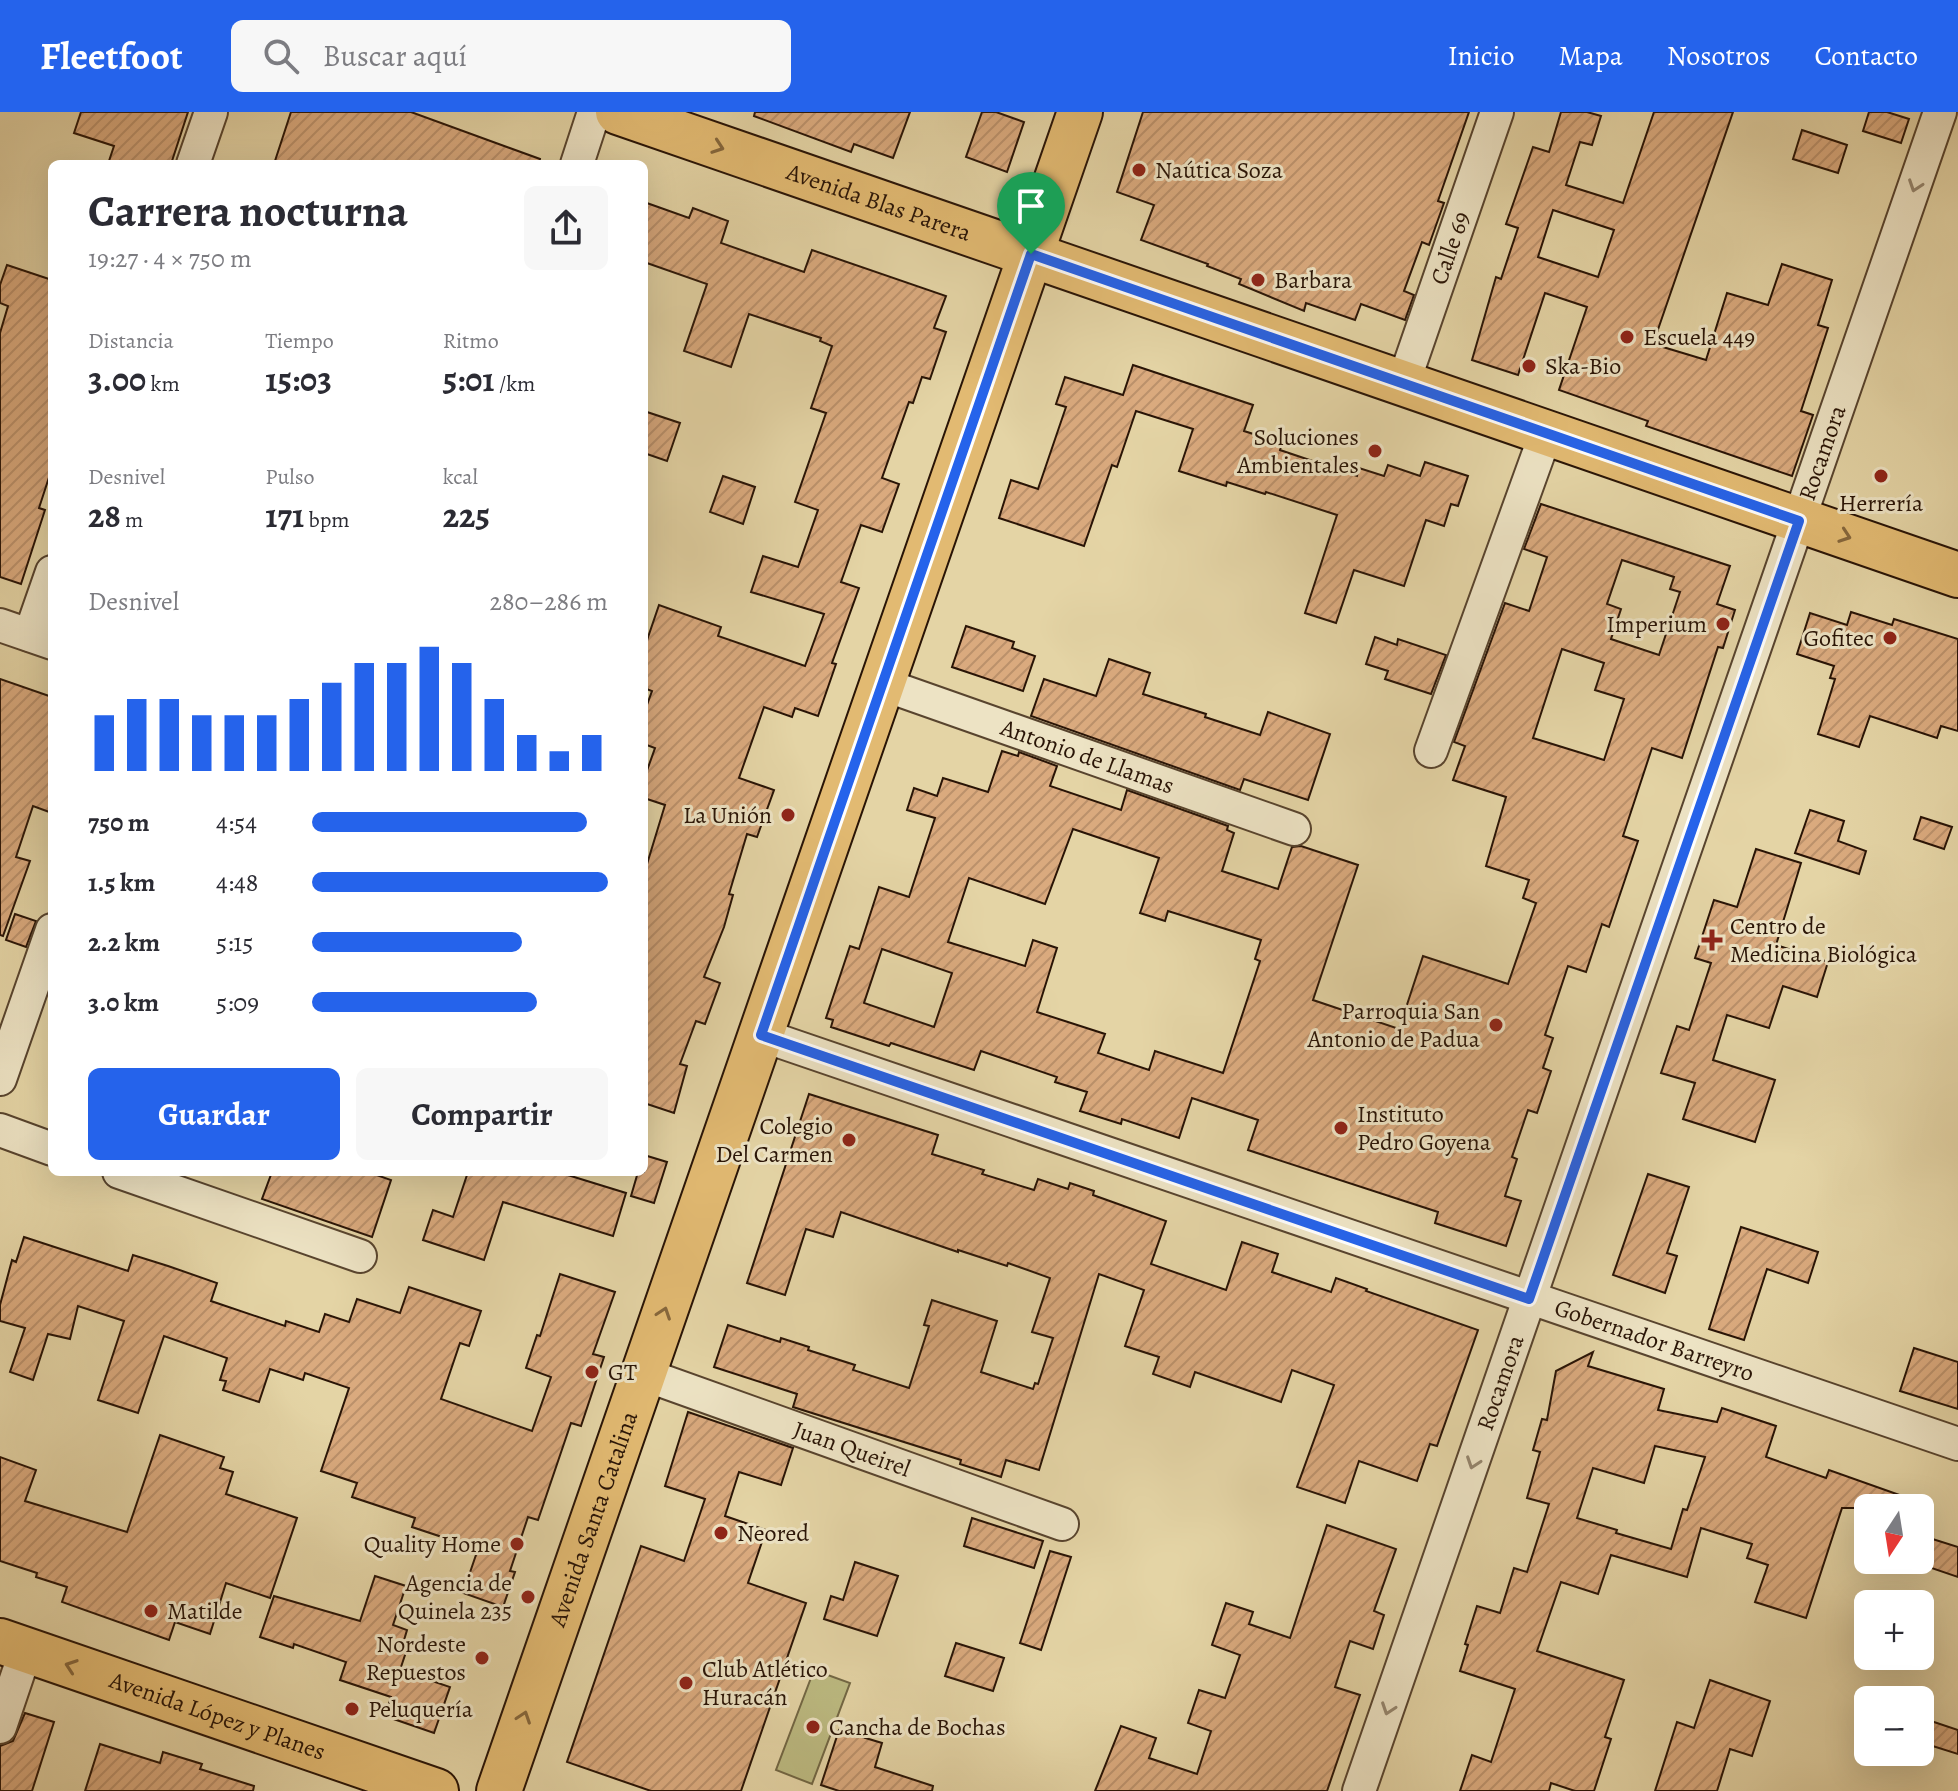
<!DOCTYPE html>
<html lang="es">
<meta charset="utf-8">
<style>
body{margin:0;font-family:Alegreya,serif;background:#f7f7f7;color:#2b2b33;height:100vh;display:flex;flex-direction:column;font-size:30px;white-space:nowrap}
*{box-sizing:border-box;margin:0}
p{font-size:26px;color:#7c7c81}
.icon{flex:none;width:44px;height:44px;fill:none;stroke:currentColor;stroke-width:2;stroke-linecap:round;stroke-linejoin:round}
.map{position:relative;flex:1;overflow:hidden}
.panel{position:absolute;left:48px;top:48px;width:600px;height:1016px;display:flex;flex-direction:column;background:#fff;border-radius:12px;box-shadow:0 8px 32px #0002}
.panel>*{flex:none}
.needle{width:52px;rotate:192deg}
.fabs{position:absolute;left:1854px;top:1382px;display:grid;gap:16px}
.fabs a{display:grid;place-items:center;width:80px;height:80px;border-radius:12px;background:#fff;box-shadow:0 8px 32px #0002;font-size:40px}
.pin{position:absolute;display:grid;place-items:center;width:68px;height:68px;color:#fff;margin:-82px -34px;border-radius:50% 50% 50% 0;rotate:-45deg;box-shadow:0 0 8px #0007}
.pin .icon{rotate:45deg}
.round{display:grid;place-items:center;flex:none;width:84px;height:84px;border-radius:12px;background:#f7f7f7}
.overview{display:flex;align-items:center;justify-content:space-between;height:136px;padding:0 40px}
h1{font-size:44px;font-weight:700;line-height:60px}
.stats{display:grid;grid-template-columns:repeat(3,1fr);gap:12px;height:136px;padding:8px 40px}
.stats div{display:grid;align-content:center}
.stats b{font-size:34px;font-weight:700}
.stats small{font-size:22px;font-weight:400}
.stats p{font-size:22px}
.chart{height:224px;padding:16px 40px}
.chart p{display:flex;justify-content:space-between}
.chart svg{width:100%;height:144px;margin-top:8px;stroke:#2563eb;stroke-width:6}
.action{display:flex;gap:16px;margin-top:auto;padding:16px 40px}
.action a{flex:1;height:92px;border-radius:12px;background:#2563eb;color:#fff;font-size:32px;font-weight:700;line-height:92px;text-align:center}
.action a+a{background:#f7f7f7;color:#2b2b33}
ul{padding:0 40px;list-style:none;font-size:26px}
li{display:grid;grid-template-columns:128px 96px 1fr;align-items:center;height:60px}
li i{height:20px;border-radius:10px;background:#2563eb}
header{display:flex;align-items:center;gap:48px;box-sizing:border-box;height:112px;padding:0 40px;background:#2563eb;color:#fff}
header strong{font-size:38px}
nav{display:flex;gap:44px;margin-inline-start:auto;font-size:28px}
.search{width:560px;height:72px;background:#f7f7f7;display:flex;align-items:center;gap:20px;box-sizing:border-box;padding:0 28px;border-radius:12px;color:#7c7c81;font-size:30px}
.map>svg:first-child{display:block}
.park{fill:#bcba81;stroke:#726744;stroke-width:2}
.building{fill:url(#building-hatch);stroke:#291406;stroke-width:2;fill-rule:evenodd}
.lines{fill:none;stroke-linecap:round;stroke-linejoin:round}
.street-casing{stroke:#58442e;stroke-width:36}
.primary-casing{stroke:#291406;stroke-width:48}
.street{stroke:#ede3c4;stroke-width:32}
.primary{stroke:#e2ba72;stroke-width:44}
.oneway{stroke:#86673c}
.oneway2{stroke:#95866e}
.route-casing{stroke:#fff;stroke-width:16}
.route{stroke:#2563eb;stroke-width:10}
.poi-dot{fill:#8f2418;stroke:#ede3c4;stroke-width:3}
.labels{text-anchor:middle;stroke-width:6;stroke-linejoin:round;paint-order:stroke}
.poi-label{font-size:24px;fill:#291406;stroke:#ede3c4;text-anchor:start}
.street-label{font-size:24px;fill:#291406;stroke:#ede3c4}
</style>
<header>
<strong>Fleetfoot</strong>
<div class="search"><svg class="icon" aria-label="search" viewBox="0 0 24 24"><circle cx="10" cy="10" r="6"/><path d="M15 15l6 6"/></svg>Buscar aquí</div>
<nav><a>Inicio</a><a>Mapa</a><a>Nosotros</a><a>Contacto</a></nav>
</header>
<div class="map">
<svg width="1958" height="1679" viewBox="0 0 1958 1679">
<defs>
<pattern id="building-hatch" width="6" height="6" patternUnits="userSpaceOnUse" patternTransform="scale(2)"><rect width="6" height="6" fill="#daaa7e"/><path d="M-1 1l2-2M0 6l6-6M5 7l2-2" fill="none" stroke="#bb916b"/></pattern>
</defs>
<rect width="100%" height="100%" fill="#e4d4a5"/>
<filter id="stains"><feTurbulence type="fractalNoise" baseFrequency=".0025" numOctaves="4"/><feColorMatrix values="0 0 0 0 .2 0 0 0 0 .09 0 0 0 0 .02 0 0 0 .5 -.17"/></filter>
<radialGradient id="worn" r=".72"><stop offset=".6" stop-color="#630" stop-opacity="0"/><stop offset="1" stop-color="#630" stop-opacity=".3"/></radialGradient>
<path class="park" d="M814 1558 850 1571 812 1672 776 1658Z"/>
<g class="building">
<path d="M81 0H188L171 52H108L114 34 74 21Z"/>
<path d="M291 0H411L540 47 539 52H274Z"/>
<path d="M755 0H910L893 46 854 32 851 40 754 4Z"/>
<path d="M982 0H996L1024 10 1007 60 966 45Z"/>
<path d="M1143 0H1469L1438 89 1444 91 1429 133 1422 130 1404 179 1414 183 1405 208 1361 192 1355 208 1306 191 1304 199 1239 172 1241 167 1207 154 1208 152 1141 128 1154 93 1117 80Z"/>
<path d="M1561 0H1587L1601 4 1592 33 1580 30 1566 73 1623 91 1654 0H1733L1653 232 1706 248 1727 181 1768 193 1782 152 1832 168 1818 213 1828 216 1801 299 1813 303 1792 364 1646 314 1648 309 1559 278 1587 195 1545 181 1518 263 1472 248 1496 165 1501 167 1518 116 1506 112 1533 35 1549 40ZM1553 98 1614 118 1598 165 1538 145Z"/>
<path d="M1869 0H1887L1909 7 1901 31 1863 19Z"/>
<path d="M1802 18 1847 33 1838 61 1793 47Z"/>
<path d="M644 90 689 106 693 96 728 109 721 131 804 160 812 138 946 184 934 216 946 220 930 267 922 265 913 291 909 290 882 366 899 372 882 420 861 413 841 470 859 476 832 551 836 552 818 604 795 596 792 605 764 595 739 666 774 678 757 725 747 722 729 782 733 783 724 815 704 865 720 871 705 912 696 909 680 952 687 954 674 1001 644 991V762L665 693 644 686V667L655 636 644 632V601L652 579 644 576V537L659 493 721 515 718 524 805 554 824 502 751 480 763 444 798 455 818 398 795 390 826 301 811 296 832 234 820 229 821 226 749 202 731 255 684 239 707 172 644 150Z"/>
<path d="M7 153 52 168V356L39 396 45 398 21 472 0 465V221L8 194 0 191V173Z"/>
<path d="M1133 253 1253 293 1244 319 1282 331 1280 338 1357 364 1359 356 1384 364 1388 353 1420 364 1425 350 1468 364 1458 394 1451 392 1444 414 1426 408 1404 474 1354 458 1336 511 1305 501 1337 403 1266 380 1265 382 1227 370 1226 374 1179 359 1193 317 1136 299 1117 355 1112 353 1084 434 999 406 1011 368 1038 377 1066 295 1056 292 1065 265 1123 283Z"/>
<path d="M644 299 680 311 667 349 644 341Z"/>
<path d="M723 364 755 375 743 412 710 400Z"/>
<path d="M1541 392 1730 454 1717 492 1735 498 1723 536 1718 535 1682 646 1652 636 1623 724 1638 729 1609 815 1602 812 1586 860 1568 854 1545 923 1553 926 1543 956 1551 959 1537 1001 1528 998 1512 1045 1517 1047 1505 1084 1521 1089 1506 1134 1435 1111 1438 1100 1248 1038 1258 1008 1192 986 1179 1026 1122 1007 1121 1012 1080 999 1087 980 1055 970 1057 965 981 939 974 958 891 931 889 934 831 915 833 908 826 906 850 834 859 837 879 775 909 785 935 706 907 698 914 676 937 684 943 666 988 680 1002 639 1018 644 1019 640 1057 654 1050 674 1121 698 1127 678 1228 714 1227 718 1234 721 1222 759 1278 777 1292 735 1301 734 1358 753 1313 888 1399 917 1423 844 1508 872 1536 791 1523 786 1529 768 1486 754 1506 685 1453 668 1465 634 1454 630 1505 491 1529 499 1547 445 1524 437ZM1622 448 1674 465 1670 477 1680 480 1659 543 1611 527 1621 497 1607 492ZM1562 537 1604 551 1595 578 1624 587 1604 648 1533 626ZM1073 717 1159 746 1140 801 1165 809 1168 799 1261 828 1255 847 1260 849 1223 961 1155 939 1149 958 1098 941 1105 922 1037 900 1057 836 1033 828 1025 854 948 830 969 766 1045 792ZM882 837 952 861 934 915 864 891Z"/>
<path d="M1851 500 1892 513 1894 507 1958 527V619L1941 614 1937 626 1870 604 1859 635 1818 622 1835 567 1830 566 1834 554 1797 542 1810 501 1847 513Z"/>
<path d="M966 514 1014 530 1012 536 1035 544 1023 579 952 555Z"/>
<path d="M1375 525 1397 533 1398 527 1446 543 1431 582 1385 567 1388 559 1366 552Z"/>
<path d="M1109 547 1150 561 1143 582 1206 602 1205 605 1260 623 1268 600 1330 622 1308 688 1244 667 1240 678 1031 604 1044 567 1096 584Z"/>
<path d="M0 567 52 585V701L33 694 16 745 30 749 3 824 0 823Z"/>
<path d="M1810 698 1844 709 1838 729 1866 739 1859 762 1795 741Z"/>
<path d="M1921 705 1952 715 1944 737 1914 727Z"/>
<path d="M1756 737 1801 751 1776 833 1828 850 1817 885 1783 874 1769 916 1727 903 1713 948 1775 968 1755 1030 1683 1007 1695 971 1661 961 1677 914 1689 918 1711 851 1695 846 1714 788 1737 795Z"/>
<path d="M15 802 36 809 26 835 6 828Z"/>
<path d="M809 982 938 1023 932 1042 984 1058 982 1062 1034 1078 1038 1067 1068 1077 1070 1071 1094 1079 1093 1083 1166 1109 1151 1152 1226 1178 1242 1130 1278 1142 1272 1160 1331 1180 1336 1166 1367 1177 1366 1179 1478 1218 1437 1334 1430 1332 1417 1369 1359 1349 1345 1391 1297 1375 1334 1273 1292 1258 1281 1290 1195 1260 1190 1275 1153 1262 1159 1245 1125 1234 1144 1178 1099 1162 1039 1358 1006 1348 1001 1365 960 1352 961 1348 793 1295 797 1282 714 1255 728 1213 780 1230 781 1226 809 1235 808 1238 855 1253 853 1258 909 1276 929 1214 924 1213 932 1188 997 1209 981 1260 1033 1277 1035 1271 1038 1272 1053 1226 1032 1220 1050 1166 1008 1151 1007 1154 958 1138V1140L841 1100 833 1125 806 1117 785 1183 747 1171Z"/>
<path d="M644 1043 667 1050 654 1091 631 1084 638 1060H644Z"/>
<path d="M272 1060H368L391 1068 372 1125 262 1087Z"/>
<path d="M468 1060H558L626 1081 613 1124 503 1090 484 1148 423 1128 433 1098 453 1105Z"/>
<path d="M1648 1062 1689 1075 1667 1141 1677 1144 1665 1181 1613 1163Z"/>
<path d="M1741 1115 1818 1140 1808 1171 1767 1157 1744 1228 1709 1217Z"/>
<path d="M24 1125 128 1159 133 1143 168 1154 217 1171 211 1189 285 1214 286 1209 319 1220 325 1202 349 1210 357 1187 400 1201 409 1175 481 1199 469 1234 460 1231 441 1287 532 1319 551 1265 526 1256 537 1223 540 1224 560 1162 615 1180 593 1242 604 1245 581 1314 571 1311 538 1408 528 1405 510 1459 515 1460 503 1495 463 1481 478 1437 412 1415 415 1406 352 1385 357 1371 321 1359 349 1276 305 1261 303 1268 270 1257 259 1290 223 1278 226 1269 220 1268 227 1246 164 1224 138 1301 98 1288 124 1209 78 1194 70 1227 48 1222 33 1268 10 1260 25 1216 0 1209V1193L12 1148 16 1150Z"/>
<path d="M1914 1236 1958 1250V1297L1900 1279Z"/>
<path d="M1593 1240 1588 1254 1664 1277 1658 1298 1717 1310 1722 1296 1776 1314 1766 1345 1826 1366 1829 1358 1922 1391V1396H1842L1806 1506 1755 1490 1768 1453 1747 1446 1752 1432 1701 1416 1687 1465 1611 1443 1598 1482 1561 1470 1537 1539 1624 1568 1605 1625 1611 1627 1594 1679H1575L1551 1671 1549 1679H1460L1472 1643 1491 1650 1515 1577 1460 1559 1468 1533 1465 1532 1477 1494 1500 1501 1514 1456 1527 1460 1549 1392 1527 1386 1540 1340 1533 1338 1542 1307 1547 1308 1556 1259ZM1655 1334 1705 1345 1687 1398 1683 1397 1671 1437 1616 1421 1617 1418 1577 1406 1593 1356 1644 1371Z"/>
<path d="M688 1300 793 1336 781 1373 739 1360 725 1404 766 1418 748 1471 806 1491 741 1679H651L567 1650 641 1434 684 1449 705 1387 665 1374Z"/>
<path d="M160 1323 224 1345 220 1356 233 1360 226 1382 297 1406 270 1486 226 1471 210 1522 175 1510 169 1528 62 1490 67 1475 36 1465 37 1461 0 1449V1345L36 1358 25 1389 127 1420Z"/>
<path d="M972 1406 1043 1429 1034 1456 964 1434Z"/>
<path d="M1327 1413 1396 1437 1374 1499 1384 1503 1373 1537 1350 1529 1335 1575 1360 1583 1327 1679H1095L1121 1614 1156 1626 1149 1646 1197 1662 1211 1619 1188 1611 1199 1578 1225 1586 1240 1543 1212 1533 1226 1491 1253 1500 1249 1512 1290 1526Z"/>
<path d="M1923 1424 1958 1435V1465L1914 1450 1920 1448Z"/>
<path d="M1050 1439 1071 1445 1041 1538 1020 1531Z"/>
<path d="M855 1450 898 1464 877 1524 824 1507 831 1484 843 1488Z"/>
<path d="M375 1464 406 1474 393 1513 407 1518 402 1535 407 1537 400 1558 450 1575 434 1621 385 1604 391 1585 340 1568 346 1550 294 1532 293 1536 260 1525 274 1484 360 1509Z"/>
<path d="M956 1531 1004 1546 993 1579 945 1564Z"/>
<path d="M1710 1568 1770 1589 1752 1644 1730 1637 1717 1679H1655L1677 1610 1694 1616Z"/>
<path d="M25 1601 54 1610 32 1679H0V1634L13 1629Z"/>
<path d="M1928 1608 1958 1618V1642L1920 1630Z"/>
<path d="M839 1618 882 1631 875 1655 933 1674 932 1679H839L821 1673Z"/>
<path d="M100 1632 160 1651 163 1640 202 1652 200 1657 254 1674 253 1679H85Z"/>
</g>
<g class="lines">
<g class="street-casing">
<g id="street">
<path d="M193 52 211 0"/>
<path d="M577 52 594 0"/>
<path id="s1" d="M1403 272 1497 0"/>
<path d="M0 513 52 531"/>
<path d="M30 523 52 460"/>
<path id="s2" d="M882 572 1294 717"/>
<path d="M1431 639 1546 321"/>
<path id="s3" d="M761 923 1958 1332"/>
<path d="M0 967 52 818"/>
<path d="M0 1018 52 1037"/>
<path d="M119 1060 360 1144"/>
<path id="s4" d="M643 1262 1062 1412"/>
<path d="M0 1615 26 1538"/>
<path id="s5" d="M1359 1679 1940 0"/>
</g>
</g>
<g class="primary-casing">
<g id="primary">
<path id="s6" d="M618 0 1958 463"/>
<path id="s7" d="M0 1529 436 1679"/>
<path id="s8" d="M499 1679 1080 0"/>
</g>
</g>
<use href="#street" class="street"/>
<use href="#primary" class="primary"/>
</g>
<defs><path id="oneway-chevron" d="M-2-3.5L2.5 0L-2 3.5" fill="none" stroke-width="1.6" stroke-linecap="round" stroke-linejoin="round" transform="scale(2)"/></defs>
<g class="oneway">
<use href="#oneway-chevron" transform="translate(718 35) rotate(19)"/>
<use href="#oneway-chevron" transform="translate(1845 424) rotate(19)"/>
<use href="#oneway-chevron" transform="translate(664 1201) rotate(-71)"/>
<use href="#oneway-chevron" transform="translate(71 1554) rotate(-161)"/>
<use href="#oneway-chevron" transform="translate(524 1605) rotate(-71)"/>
</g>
<g class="oneway2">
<use href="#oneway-chevron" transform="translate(1915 74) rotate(109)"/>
<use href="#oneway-chevron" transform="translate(1473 1351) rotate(109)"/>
<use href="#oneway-chevron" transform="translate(1388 1597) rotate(109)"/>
</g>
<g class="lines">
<g class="route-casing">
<path id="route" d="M1031 142 1799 409 1529 1187 761 923Z"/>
</g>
<use href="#route" class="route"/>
</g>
<g class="poi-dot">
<circle cx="1139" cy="58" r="8"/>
<circle cx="1258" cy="168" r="8"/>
<circle cx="1627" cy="225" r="8"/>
<circle cx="1529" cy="254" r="8"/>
<circle cx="1375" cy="339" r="8"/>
<circle cx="1881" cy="364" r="8"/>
<circle cx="1723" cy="512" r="8"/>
<circle cx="1890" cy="526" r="8"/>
<circle cx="788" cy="703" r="8"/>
<path d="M1708 816h8v8h8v8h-8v8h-8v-8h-8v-8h8z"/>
<circle cx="1496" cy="913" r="8"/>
<circle cx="1341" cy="1016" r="8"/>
<circle cx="849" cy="1028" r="8"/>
<circle cx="592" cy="1260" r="8"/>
<circle cx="721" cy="1421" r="8"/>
<circle cx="517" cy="1432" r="8"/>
<circle cx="528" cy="1485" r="8"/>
<circle cx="151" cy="1499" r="8"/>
<circle cx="482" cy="1546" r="8"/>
<circle cx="686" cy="1571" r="8"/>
<circle cx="352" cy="1597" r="8"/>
<circle cx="813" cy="1615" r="8"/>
</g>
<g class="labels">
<g class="poi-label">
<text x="1155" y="66">Naútica Soza</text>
<text x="1274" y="176">Barbara</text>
<text x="1643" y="233">Escuela 449</text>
<text x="1545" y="262">Ska-Bio</text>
<text x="1359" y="333" text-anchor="end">Soluciones<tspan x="1359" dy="28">Ambientales</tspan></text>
<text x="1881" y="399" text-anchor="middle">Herrería</text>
<text x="1707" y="520" text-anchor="end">Imperium</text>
<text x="1874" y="534" text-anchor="end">Gofitec</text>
<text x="772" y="711" text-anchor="end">La Unión</text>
<text x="1730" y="822">Centro de<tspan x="1730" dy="28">Medicina Biológica</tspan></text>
<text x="1480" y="907" text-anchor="end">Parroquia San<tspan x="1480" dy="28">Antonio de Padua</tspan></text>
<text x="1357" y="1010">Instituto<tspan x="1357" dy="28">Pedro Goyena</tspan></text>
<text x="833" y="1022" text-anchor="end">Colegio<tspan x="833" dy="28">Del Carmen</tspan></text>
<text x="608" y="1268">GT</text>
<text x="737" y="1429">Neored</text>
<text x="501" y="1440" text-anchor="end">Quality Home</text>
<text x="512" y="1479" text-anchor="end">Agencia de<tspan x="512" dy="28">Quinela 235</tspan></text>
<text x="167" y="1507">Matilde</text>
<text x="466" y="1540" text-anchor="end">Nordeste<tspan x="466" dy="28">Repuestos</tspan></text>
<text x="702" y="1565">Club Atlético<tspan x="702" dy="28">Huracán</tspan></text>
<text x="368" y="1605">Peluquería</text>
<text x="829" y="1623">Cancha de Bochas</text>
</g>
<g class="street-label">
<text dy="8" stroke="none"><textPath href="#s6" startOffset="276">Avenida Blas Parera</textPath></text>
<text dy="8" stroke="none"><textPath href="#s1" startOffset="144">Calle 69</textPath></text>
<text dy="8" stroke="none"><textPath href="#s5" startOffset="1416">Rocamora</textPath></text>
<text dy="8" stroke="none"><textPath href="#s2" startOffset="218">Antonio de Llamas</textPath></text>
<text dy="8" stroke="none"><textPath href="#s3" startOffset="944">Gobernador Barreyro</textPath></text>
<text dy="8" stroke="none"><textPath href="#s5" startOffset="432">Rocamora</textPath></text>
<text dy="8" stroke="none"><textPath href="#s4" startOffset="222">Juan Queirel</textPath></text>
<text dy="8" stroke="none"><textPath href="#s8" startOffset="288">Avenida Santa Catalina</textPath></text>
<text dy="8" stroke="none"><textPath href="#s7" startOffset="230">Avenida López y Planes</textPath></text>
</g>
</g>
<rect width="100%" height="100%" filter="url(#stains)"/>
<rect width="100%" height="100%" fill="url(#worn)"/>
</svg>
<div class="fabs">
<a><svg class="needle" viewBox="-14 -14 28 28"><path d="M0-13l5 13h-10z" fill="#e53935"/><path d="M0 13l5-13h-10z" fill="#7c7c81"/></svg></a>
<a>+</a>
<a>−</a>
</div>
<div class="pin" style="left:1031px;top:142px;background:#1e9e55"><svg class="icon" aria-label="arrive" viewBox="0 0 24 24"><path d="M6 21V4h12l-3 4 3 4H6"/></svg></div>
<section class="panel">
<div class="overview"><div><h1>Carrera nocturna</h1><p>19:27 · 4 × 750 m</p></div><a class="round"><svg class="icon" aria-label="share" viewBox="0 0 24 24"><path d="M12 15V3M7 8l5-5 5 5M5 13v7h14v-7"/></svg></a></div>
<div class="stats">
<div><p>Distancia</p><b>3.00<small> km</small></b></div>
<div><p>Tiempo</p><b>15:03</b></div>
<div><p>Ritmo</p><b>5:01<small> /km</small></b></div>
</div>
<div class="stats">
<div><p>Desnivel</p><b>28<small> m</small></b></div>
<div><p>Pulso</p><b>171<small> bpm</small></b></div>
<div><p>kcal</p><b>225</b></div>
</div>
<div class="chart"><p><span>Desnivel</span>280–286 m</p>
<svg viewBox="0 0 160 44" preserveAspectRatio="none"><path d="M5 44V27M15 44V22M25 44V22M35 44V27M45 44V27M55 44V27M65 44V22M75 44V17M85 44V11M95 44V11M105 44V6M115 44V11M125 44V22M135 44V33M145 44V38M155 44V33"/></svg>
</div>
<ul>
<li><b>750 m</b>4:54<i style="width:93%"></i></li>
<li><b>1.5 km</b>4:48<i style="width:100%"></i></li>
<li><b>2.2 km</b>5:15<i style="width:71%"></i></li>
<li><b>3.0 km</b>5:09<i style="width:76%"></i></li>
</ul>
<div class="action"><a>Guardar</a><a>Compartir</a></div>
</section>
</div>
